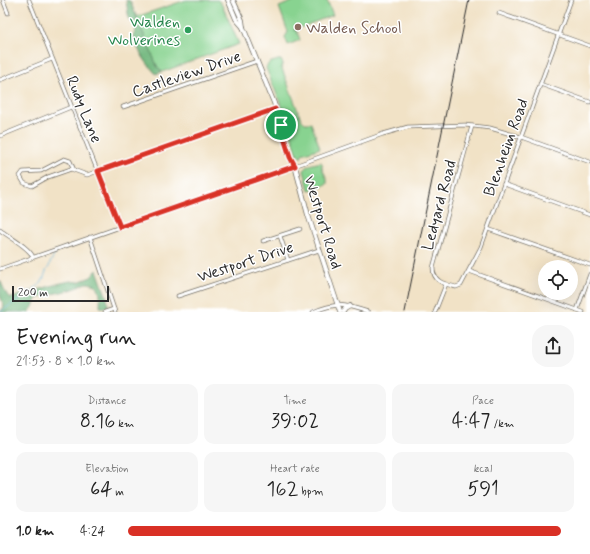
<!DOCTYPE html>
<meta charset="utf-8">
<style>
body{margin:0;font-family:Mynerve,sans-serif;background:#f6f6f6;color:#222;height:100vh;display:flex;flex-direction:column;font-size:15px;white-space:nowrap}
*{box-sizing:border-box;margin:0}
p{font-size:13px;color:#767676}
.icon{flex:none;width:22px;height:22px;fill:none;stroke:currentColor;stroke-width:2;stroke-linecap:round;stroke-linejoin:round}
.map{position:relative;height:312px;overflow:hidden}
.drawer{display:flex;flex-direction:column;background:#fff;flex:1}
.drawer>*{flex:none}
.buttons{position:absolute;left:538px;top:260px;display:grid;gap:8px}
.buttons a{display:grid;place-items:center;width:40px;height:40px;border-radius:50%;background:#fff;box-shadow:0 4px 16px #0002;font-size:20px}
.scale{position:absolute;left:12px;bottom:10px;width:97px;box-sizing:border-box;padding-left:4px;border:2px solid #2b2b2b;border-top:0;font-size:11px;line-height:14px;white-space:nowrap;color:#2b2b2b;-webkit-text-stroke:3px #fff;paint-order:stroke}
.pin{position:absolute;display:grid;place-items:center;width:34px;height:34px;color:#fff;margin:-17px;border:2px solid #fff;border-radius:50%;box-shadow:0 1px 4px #0007}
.round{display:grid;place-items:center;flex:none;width:42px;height:42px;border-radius:16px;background:#f6f6f6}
.summary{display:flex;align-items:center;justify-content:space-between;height:68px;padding:0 16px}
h1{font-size:22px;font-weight:600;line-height:30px}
.metrics{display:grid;grid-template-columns:repeat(3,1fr);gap:6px;height:68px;padding:4px 16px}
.metrics div{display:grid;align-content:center;border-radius:10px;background:#f6f6f6;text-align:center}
.metrics b{font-size:20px;font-weight:600}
.metrics small{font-size:11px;font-weight:400}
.metrics p{font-size:11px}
ul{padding:0 16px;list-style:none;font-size:13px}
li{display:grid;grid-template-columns:64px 48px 1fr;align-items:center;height:30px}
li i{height:10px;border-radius:5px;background:#d93025}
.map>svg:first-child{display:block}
.green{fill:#88d390;stroke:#5a7f5e}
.forest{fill:#6eb57a;stroke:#4c7052}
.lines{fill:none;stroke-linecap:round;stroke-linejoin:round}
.stream{stroke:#5cafd7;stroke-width:1}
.minor-casing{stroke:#706b61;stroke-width:4.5}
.major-casing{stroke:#706b61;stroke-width:5.5}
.minor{stroke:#fff;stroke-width:3}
.major{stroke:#fff;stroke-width:4}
.rail{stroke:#2b2b2b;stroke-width:1}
.route-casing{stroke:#fff;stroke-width:8}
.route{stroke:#d93025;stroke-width:5}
.education-dot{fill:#8d6e63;stroke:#fff;stroke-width:1.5}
.leisure-dot{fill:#2e9e5b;stroke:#fff;stroke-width:1.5}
.labels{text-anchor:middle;stroke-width:3;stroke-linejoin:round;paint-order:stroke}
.leisure-label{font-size:16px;fill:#27864d;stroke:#fff;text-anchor:end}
.education-label{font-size:16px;fill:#785e54;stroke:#fff;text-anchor:start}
.street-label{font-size:16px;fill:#2b2b2b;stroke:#fff}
</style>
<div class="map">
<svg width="590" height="312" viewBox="0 0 590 312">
<rect width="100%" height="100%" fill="#fff"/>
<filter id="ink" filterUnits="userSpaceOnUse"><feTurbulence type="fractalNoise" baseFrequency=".025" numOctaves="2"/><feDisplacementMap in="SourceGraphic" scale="8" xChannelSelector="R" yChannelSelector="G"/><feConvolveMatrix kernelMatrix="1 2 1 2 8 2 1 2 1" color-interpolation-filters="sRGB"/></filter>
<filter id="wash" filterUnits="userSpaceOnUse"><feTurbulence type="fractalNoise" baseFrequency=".012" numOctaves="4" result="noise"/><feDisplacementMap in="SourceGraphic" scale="16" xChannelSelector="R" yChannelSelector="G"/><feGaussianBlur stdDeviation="0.9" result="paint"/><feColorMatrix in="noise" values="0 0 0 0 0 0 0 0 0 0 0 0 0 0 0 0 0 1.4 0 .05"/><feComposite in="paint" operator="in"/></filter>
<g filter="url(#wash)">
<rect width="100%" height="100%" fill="#f1e2c6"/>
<g class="green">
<path d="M186 0H218L222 5 239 44 162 72 157 66 136 17Z"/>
<path d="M296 0H327L333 15 294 30 297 31 300 40 288 45 285 37 288 32 279 7Z"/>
<path d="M278 60H281L283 64 281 66 301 119 305 123H311L320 148 302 154 301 158 298 155 284 112 266 68 269 63Z"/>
<path d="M321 162 323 165 321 166 327 179V184L314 189 309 190 304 171C305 164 315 164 321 162Z"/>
</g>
<g class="forest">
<path d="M126 0 130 1 157 66 162 72 156 74C146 63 139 52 133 38L137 25 129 20Z"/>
<path d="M97 270 107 298 108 306 105 308 100 307C100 299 102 289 93 284 92 284 89 283 87 283 83 283 80 287 76 288 63 293 49 293 36 299L33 307 29 312H0L4 307 0 295V280L7 295 11 298 57 284 70 281 78 282 91 277Z"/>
</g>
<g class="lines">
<path class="stream" d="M0 312C5 309 30 292 32 289 46 285 43 272 49 267L50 263 56 252"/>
</g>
</g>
<g filter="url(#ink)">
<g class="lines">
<g class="minor-casing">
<g id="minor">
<path d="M3 0 8 13"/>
<path d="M29 0 120 227"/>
<path d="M499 13 590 46"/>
<path d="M0 80 52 59"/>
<path d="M540 84 590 102"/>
<path d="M123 107 257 61"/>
<path d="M472 126 433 268C433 282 445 284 456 287L461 285 481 247 571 0"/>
<path d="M0 136 71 107"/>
<path d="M74 170 70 161 64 159 41 171 23 172 20 176 24 183 32 186 48 177 71 169 87 175 275 109"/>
<path d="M504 184 590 215"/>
<path d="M488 229 590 265"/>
<path d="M0 230C9 237 29 247 33 257"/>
<path d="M280 236 288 260"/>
<path d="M90 237 115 312"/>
<path d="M263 241 300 229"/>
<path d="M0 269 289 168 383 134 408 127 465 125 490 128 521 137 590 162"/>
<path d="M469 271 583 312"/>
<path d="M178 296 319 250"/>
<path d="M577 310 590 274"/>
<path d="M105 312 114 309"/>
<path d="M313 312C336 302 344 304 368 312"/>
<path d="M435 312 446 284"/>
</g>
</g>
<g class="major-casing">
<g id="major">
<path d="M228 0 236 19 243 27 274 103 290 157 295 166 308 215 340 312"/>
<path d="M233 0 242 20 243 27"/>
<path d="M343 312 345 309 350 306"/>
</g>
</g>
<use href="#minor" class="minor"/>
<use href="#major" class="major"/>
<path class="rail" d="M405 312 469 0"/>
</g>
</g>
<g class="lines" filter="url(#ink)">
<g class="route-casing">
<path id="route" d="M275 109 290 157 295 166 120 227 98 171Z"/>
</g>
<use href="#route" class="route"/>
</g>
<circle class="education-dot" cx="298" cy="27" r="4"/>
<circle class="leisure-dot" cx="188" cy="30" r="4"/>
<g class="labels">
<g class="leisure-label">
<text x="180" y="27">Walden<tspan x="180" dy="18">Wolverines</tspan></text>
</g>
<g class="education-label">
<text x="306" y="33">Walden School</text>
</g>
<g class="street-label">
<text transform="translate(186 73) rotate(-19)" y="6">Castleview Drive</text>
<text transform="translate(85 109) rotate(68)" y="6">Rudy Lane</text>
<text transform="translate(505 147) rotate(-70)" y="6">Blenheim Road</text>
<text transform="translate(438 205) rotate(-75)" y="6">Ledyard Road</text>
<text transform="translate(324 222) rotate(73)" y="6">Westport Road</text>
<text transform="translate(245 261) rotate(-18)" y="6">Westport Drive</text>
</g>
</g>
</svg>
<div class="buttons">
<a><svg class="icon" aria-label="locate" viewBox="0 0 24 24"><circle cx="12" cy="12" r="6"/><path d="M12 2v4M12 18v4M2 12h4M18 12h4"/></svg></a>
</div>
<div class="scale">200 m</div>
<div class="pin" style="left:281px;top:125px;background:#1e9e55"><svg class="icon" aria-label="arrive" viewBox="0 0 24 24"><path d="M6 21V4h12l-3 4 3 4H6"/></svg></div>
</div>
<section class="drawer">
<div class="summary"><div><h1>Evening run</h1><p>21:53 · 8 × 1.0 km</p></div><a class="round"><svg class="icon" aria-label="share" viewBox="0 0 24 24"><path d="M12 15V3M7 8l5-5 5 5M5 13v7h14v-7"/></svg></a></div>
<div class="metrics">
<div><p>Distance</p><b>8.16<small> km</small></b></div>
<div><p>Time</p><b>39:02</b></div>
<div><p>Pace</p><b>4:47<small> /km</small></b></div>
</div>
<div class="metrics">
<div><p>Elevation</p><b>64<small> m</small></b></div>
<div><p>Heart rate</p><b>162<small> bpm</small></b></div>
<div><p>kcal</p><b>591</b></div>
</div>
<ul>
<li><b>1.0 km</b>4:24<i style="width:97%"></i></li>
</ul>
</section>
